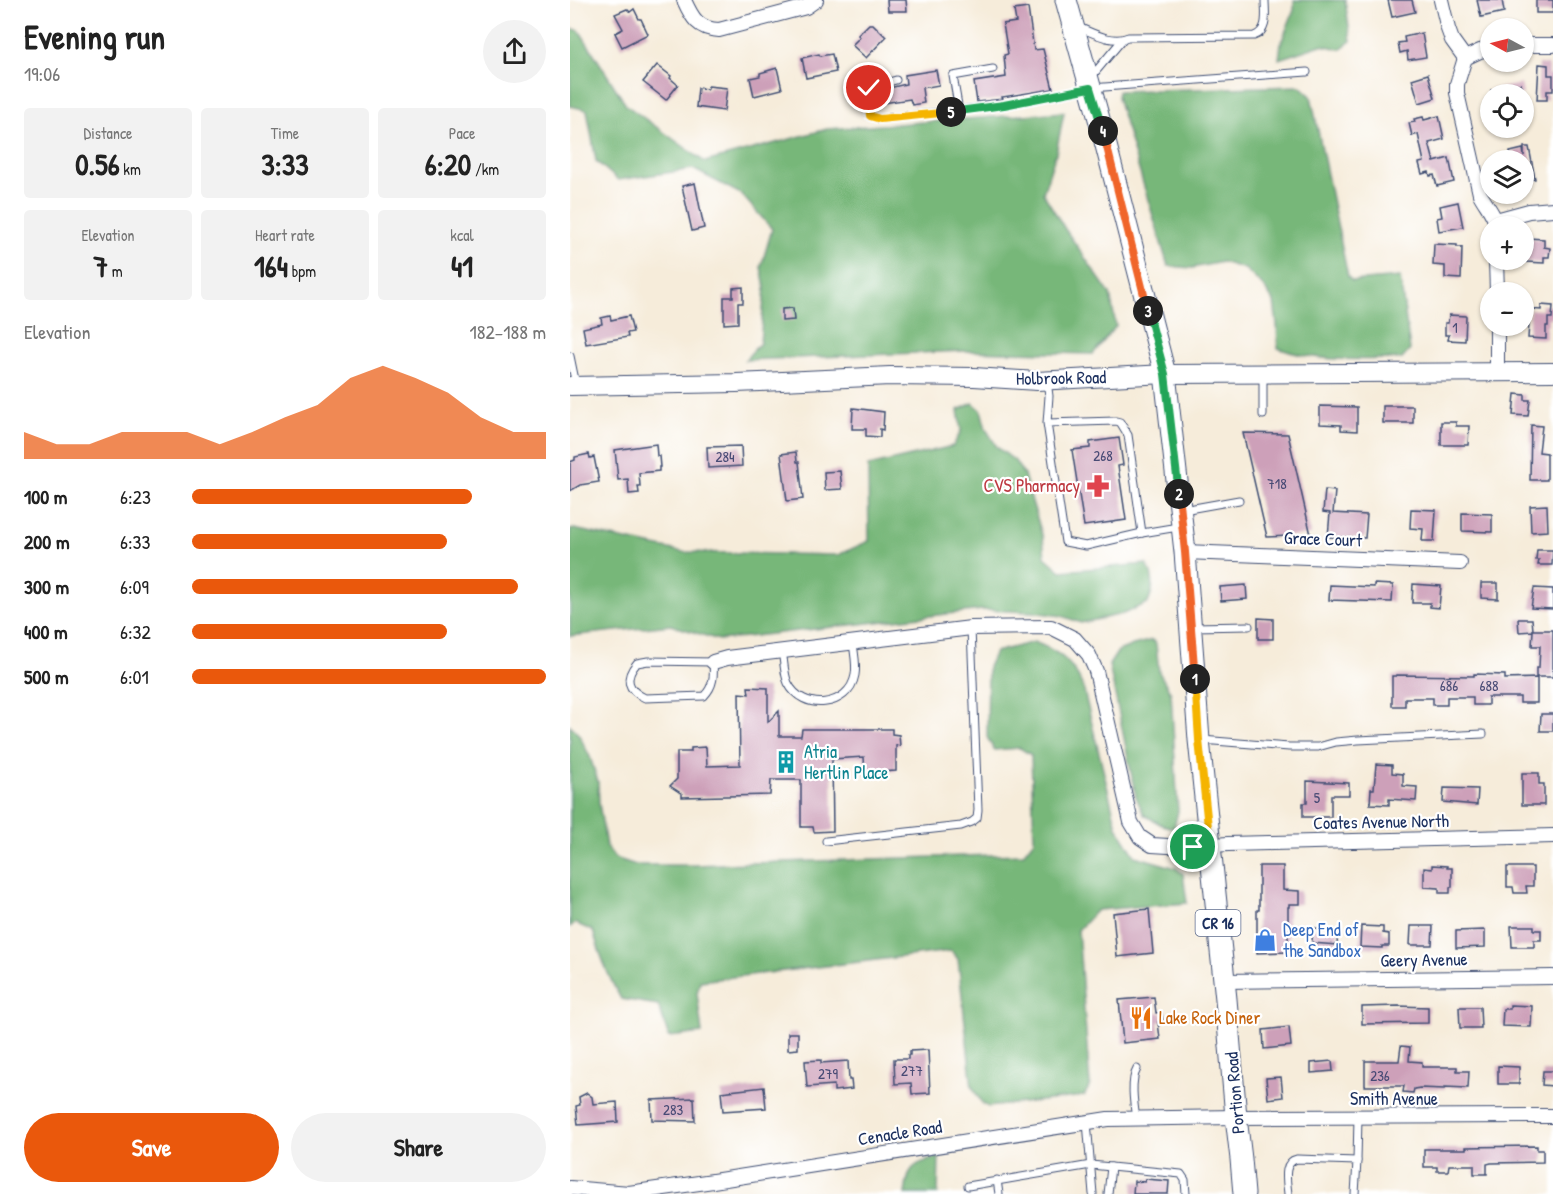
<!DOCTYPE html>
<meta charset="utf-8">
<style>
body{margin:0;font-family:"Patrick Hand",sans-serif;background:#f2f2f2;color:#222;height:100vh;display:flex;flex-direction:column;font-size:22px;white-space:nowrap}
*{box-sizing:border-box;margin:0}
p{font-size:20px;color:#767676}
.icon{flex:none;width:33px;height:33px;fill:none;stroke:currentColor;stroke-width:2;stroke-linecap:round;stroke-linejoin:round}
.map{position:relative;flex:1;overflow:hidden}
.side{display:flex;flex-direction:column;background:#fff;width:570px}
.side>*{flex:none}
.needle{width:39px;rotate:277deg}
.fabs{position:absolute;left:910px;top:18px;display:grid;gap:12px}
.fabs a{display:grid;place-items:center;width:54px;height:54px;border-radius:50%;background:#fff;box-shadow:0 2px 4px #0004;font-size:30px}
.pin{position:absolute;display:grid;place-items:center;width:51px;height:51px;color:#fff;margin:-26px;border:3px solid #fff;border-radius:50%;box-shadow:0 2px 6px #0007}
.km{position:absolute;width:30px;height:30px;margin:-15px;border-radius:50%;background:#222;color:#fff;font-size:16px;line-height:30px;text-align:center}
.round{display:grid;place-items:center;flex:none;width:63px;height:63px;border-radius:32px;background:#f2f2f2}
.overview{display:flex;align-items:center;justify-content:space-between;height:102px;padding:0 24px}
h1{font-size:33px;font-weight:800;line-height:45px}
.metrics{display:grid;grid-template-columns:repeat(3,1fr);gap:9px;height:102px;padding:6px 24px}
.metrics div{display:grid;align-content:center;border-radius:6px;background:#f2f2f2;text-align:center}
.metrics b{font-size:30px;font-weight:800}
.metrics small{font-size:16px;font-weight:400}
.metrics p{font-size:16px}
.chart{height:168px;padding:12px 24px}
.chart p{display:flex;justify-content:space-between}
.chart svg{width:100%;height:108px;margin-top:6px;fill:#ea580c;opacity:.7}
.primary-button{display:flex;gap:12px;margin-top:auto;padding:12px 24px}
.primary-button a{flex:1;height:69px;border-radius:36px;background:#ea580c;color:#fff;font-size:24px;font-weight:800;line-height:69px;text-align:center}
.primary-button a+a{background:#f2f2f2;color:#222}
ul{padding:0 24px;list-style:none;font-size:20px}
li{display:grid;grid-template-columns:96px 72px 1fr;align-items:center;height:45px}
li i{height:15px;border-radius:8px;background:#ea580c}
main{display:flex;flex:1;min-height:0}
.map>svg:first-child{display:block}
.forest{fill:#77b779;stroke:#49736c;stroke-width:1.5}
.building{fill:#cda0b9}
.lines{fill:none;stroke-linecap:round;stroke-linejoin:round}
.lane-casing{stroke:#3c4b71;stroke-width:9}
.street-casing{stroke:#3c4b71;stroke-width:16}
.secondary-casing{stroke:#3c4b71;stroke-width:20}
.primary-casing{stroke:#3c4b71;stroke-width:23}
.lane{stroke:#fff;stroke-width:7}
.street{stroke:#fff;stroke-width:14}
.secondary{stroke:#fff;stroke-width:18}
.primary{stroke:#fff;stroke-width:21}
.split-1-casing{stroke:#fff;stroke-width:12}
.split-2-casing{stroke:#fff;stroke-width:12}
.split-3-casing{stroke:#fff;stroke-width:12}
.split-4-casing{stroke:#fff;stroke-width:12}
.split-5-casing{stroke:#fff;stroke-width:12}
.split-6-casing{stroke:#fff;stroke-width:12}
.split-1{stroke:#f5b400;stroke-width:8}
.split-2{stroke:#f0652b;stroke-width:8}
.split-3{stroke:#22a559;stroke-width:8}
.split-4{stroke:#f0652b;stroke-width:8}
.split-5{stroke:#22a559;stroke-width:8}
.split-6{stroke:#f5b400;stroke-width:8}
.labels{text-anchor:middle;stroke-width:4.5;stroke-linejoin:round;paint-order:stroke}
.number-label{font-size:15px;fill:#484b75}
.shield{fill:#fff;stroke:#5f6d8e;stroke-width:1.5}
.shield-label{font-size:16px;font-weight:bold;fill:#1b2f5e}
.street-label{font-size:18px;fill:#1b2f5e;stroke:#fff}
.health-label{font-size:18px;fill:#be3a42;stroke:#fff;text-anchor:end}
.culture-label{font-size:18px;fill:#0d838f;stroke:#fff;text-anchor:start}
.shop-label{font-size:18px;fill:#366cbe;stroke:#fff;text-anchor:start}
.food-label{font-size:18px;fill:#c56008;stroke:#fff;text-anchor:start}
</style>
<main>
<section class="side">
<div class="overview"><div><h1>Evening run</h1><p>19:06</p></div><a class="round"><svg class="icon" aria-label="share" viewBox="0 0 24 24"><path d="M12 15V3M7 8l5-5 5 5M5 13v7h14v-7"/></svg></a></div>
<div class="metrics">
<div><p>Distance</p><b>0.56<small> km</small></b></div>
<div><p>Time</p><b>3:33</b></div>
<div><p>Pace</p><b>6:20<small> /km</small></b></div>
</div>
<div class="metrics">
<div><p>Elevation</p><b>7<small> m</small></b></div>
<div><p>Heart rate</p><b>164<small> bpm</small></b></div>
<div><p>kcal</p><b>41</b></div>
</div>
<div class="chart"><p><span>Elevation</span>182–188 m</p>
<svg viewBox="0 0 160 44" preserveAspectRatio="none"><path d="M0 44V33L10 38L20 38L30 33L40 33L50 33L60 38L70 33L80 27L90 22L100 11L110 6L120 11L130 17L140 27L150 33L160 33V44z"/></svg>
</div>
<ul>
<li><b>100 m</b>6:23<i style="width:79%"></i></li>
<li><b>200 m</b>6:33<i style="width:72%"></i></li>
<li><b>300 m</b>6:09<i style="width:92%"></i></li>
<li><b>400 m</b>6:32<i style="width:72%"></i></li>
<li><b>500 m</b>6:01<i style="width:100%"></i></li>
</ul>
<div class="primary-button"><a>Save</a><a>Share</a></div>
</section>
<div class="map">
<svg width="983" height="1194" viewBox="0 0 983 1194">
<rect width="100%" height="100%" fill="#fff"/>
<filter id="ink" filterUnits="userSpaceOnUse"><feTurbulence type="fractalNoise" baseFrequency=".0167" numOctaves="2"/><feDisplacementMap in="SourceGraphic" scale="12" xChannelSelector="R" yChannelSelector="G"/><feConvolveMatrix kernelMatrix="1 2 1 2 8 2 1 2 1" color-interpolation-filters="sRGB"/></filter>
<filter id="wash" filterUnits="userSpaceOnUse"><feTurbulence type="fractalNoise" baseFrequency=".008" numOctaves="4" result="noise"/><feDisplacementMap in="SourceGraphic" scale="24" xChannelSelector="R" yChannelSelector="G"/><feGaussianBlur stdDeviation="1.35" result="paint"/><feColorMatrix in="noise" values="0 0 0 0 0 0 0 0 0 0 0 0 0 0 0 0 0 1.4 0 .05"/><feComposite in="paint" operator="in"/></filter>
<g filter="url(#wash)">
<rect width="100%" height="100%" fill="#f6ecda"/>
<g class="forest">
<path d="M724 0H775L781 41 770 49 751 45 709 59 711 43 724 10Z"/>
<path d="M0 29 9 30 56 105 135 162 257 129 494 112 486 153 473 193 495 229 540 294 546 326 523 354 396 351 175 360 190 343 195 287 191 267 202 229 171 194 123 169 48 180 26 161 17 110 0 106Z"/>
<path d="M730 86 741 96 778 277 782 281 830 277 840 350 832 359C791 359 746 363 708 348L707 325 704 302 694 287 675 269 652 262 622 268 598 266 547 97 548 91Z"/>
<path d="M403 403 411 410 416 429 427 447 445 461 454 475 473 538 475 557 491 571 576 564C585 577 584 589 578 603L553 614 511 623 492 616 462 612 412 610 149 640 101 625 0 636V530L4 529 113 552 268 555 299 541 298 466 383 446 391 431 388 410Z"/>
<path d="M582 640 586 644 589 672 601 693 608 811 604 828 592 825 574 815 566 797 539 665 548 651 563 645Z"/>
<path d="M464 642C490 652 502 661 513 687L547 827 565 856 606 868 613 874 617 903 527 910 508 930 520 1085 514 1096 418 1107 412 1103 402 1087 388 959 381 951 130 981 127 993 132 1033 99 1037 88 1005 51 999C38 977 30 955 23 931L5 923 0 927V725L9 735 20 757 28 782 29 803 36 846 45 858 66 865H125L453 854 464 840 461 755 450 748 424 750 417 737 418 667 425 652Z"/>
<path d="M369 1157 368 1194H335C339 1165 342 1165 369 1157Z"/>
</g>
<g id="blocks">
<g class="building">
<path d="M317 0H336L337 11H318Z"/>
<path d="M818 0H842L845 12 822 17Z"/>
<path d="M907 0H932L934 12 911 17Z"/>
<rect x="966" y="0" width="17" height="13"/>
<path d="M458 8 464 50 473 49 483 89 432 97 433 99 407 102 404 82 436 77 434 55 438 54 433 24 446 22 444 10Z"/>
<path d="M57 9 60 12 64 9 69 19H71L78 34 52 47 45 33 53 29 45 14Z"/>
<path d="M299 24H303L316 37 296 58 282 45 290 37 288 35Z"/>
<path d="M852 33 856 57 838 60 837 51 830 53 828 43 835 42 834 37Z"/>
<path d="M249 54 250 56 262 54 266 72 236 78 232 58Z"/>
<path d="M969 64 978 65V75H983V91H977V100H967Z"/>
<path d="M87 65 101 76 100 78 108 85 96 100 73 82Z"/>
<path d="M207 68 212 89 184 96 180 78 190 76V73Z"/>
<path d="M366 70 369 85 352 88 354 103 342 105 340 99 313 103 311 90 336 84 335 75Z"/>
<path d="M858 74 865 98 849 103 842 79Z"/>
<path d="M951 84 953 94H922L921 90Z"/>
<path d="M138 86 157 88 154 111 126 107 128 88 138 89Z"/>
<path d="M869 116 874 139 859 143 864 162 879 158 884 182 867 186 864 175 860 176 859 172 852 174 849 163 854 162 848 134 842 136 839 123 845 122 844 119 853 117 854 120Z"/>
<path d="M954 147H959L965 179 954 181V160H941L940 152 953 149 954 156Z"/>
<path d="M125 183 134 228 122 231 112 186Z"/>
<path d="M888 202 893 227 869 231 867 218 872 217 870 206Z"/>
<path d="M957 238 974 239V247L980 248 979 257H974V263L956 262Z"/>
<path d="M864 244 887 245V247H892L891 279 875 278V266L863 265Z"/>
<path d="M173 287V303H168V323L154 324V297H163V288Z"/>
<path d="M971 305 983 306 982 318H978V326H976V339L958 338 960 309 971 310Z"/>
<path d="M223 308 224 320 212 321V309Z"/>
<path d="M879 315 896 316 895 341 878 340 879 335H875V323H878Z"/>
<path d="M40 316 41 320 59 316 63 332 57 333 58 337 16 344 13 328 32 324 31 318Z"/>
<path d="M945 394 955 395V400H960L958 416 943 415Z"/>
<path d="M750 406 787 407V431L771 430V425L750 424Z"/>
<rect x="813" y="406" width="30" height="17"/>
<path d="M283 408 314 412 313 430 310 429V437L296 436V429H282Z"/>
<path d="M871 422H886V426H899L898 445H871Z"/>
<path d="M961 425 972 426 969 452 977 453V480H960Z"/>
<path d="M673 433 718 434 741 535 697 537Z"/>
<path d="M549 438 553 465 548 466 556 520 514 526 502 450 520 448V442Z"/>
<path d="M86 444 87 456H89L90 467H89V471L69 473 70 486H68L69 493 59 494 58 479 48 480 45 450Z"/>
<path d="M171 446 172 466 138 468 137 447Z"/>
<path d="M226 452 227 462H229L233 499 217 501 211 454Z"/>
<path d="M19 454 20 458 24 457 29 482 10 485 0 491V462L5 460V457Z"/>
<path d="M270 471 272 489 255 490 254 472Z"/>
<path d="M755 490 765 491 763 513 797 515 795 538 758 537 760 513 753 512Z"/>
<path d="M977 505 978 531 961 532 960 506Z"/>
<path d="M841 509 866 510 864 541H852L853 529 840 528Z"/>
<path d="M892 513 922 514V532L892 531Z"/>
<path d="M967 550H983L982 565H968L969 560H966Z"/>
<path d="M911 583H928V599L911 598Z"/>
<path d="M804 584 823 585 822 602 759 600 760 585 804 587Z"/>
<path d="M843 584 871 586 869 608 860 607V603H842Z"/>
<path d="M676 585 677 599 651 601 650 587Z"/>
<path d="M964 588 983 589V609L961 608Z"/>
<path d="M688 618 703 619V639H688Z"/>
<path d="M948 619H962L963 630H983V677H966V668H969L970 646H962L963 631 949 632Z"/>
<path d="M904 674 935 675V679L967 678V703H950V697H918V705H903V697H877V705H863V698H835V706H822V676H826V675L904 676Z"/>
<path d="M178 687 198 688V722L209 711V736H231L232 729H322V734L329 735 330 746 326 745V771L310 772 311 776 295 775 294 757 262 759 263 831 244 832 243 827H231V780H201L200 795 112 797V794L100 786 107 779V752H121V748L136 747 137 766 170 765 169 693 179 694Z"/>
<path d="M971 714H983V731H970Z"/>
<path d="M806 764 822 765V773L833 774V786L847 787 846 801 819 799V805L800 804 801 789H804Z"/>
<path d="M952 773H969V784H974V805H952Z"/>
<path d="M737 781 779 783V795H761V817H733V803H737Z"/>
<path d="M874 788 908 789 907 805 873 802Z"/>
<path d="M862 865 877 866V868H882V887H880V893H869V888L854 887V868L862 869Z"/>
<path d="M689 866H713V890L730 891V904H719V907H718V952L687 953V910H689Z"/>
<path d="M937 867H963V886H956L957 893H944L943 887H937Z"/>
<path d="M579 909 583 953 547 957 543 913Z"/>
<path d="M791 926 813 927V933L819 934V946H812V948L790 947Z"/>
<path d="M841 926H863L862 945H840Z"/>
<path d="M941 926H964V930H971V940H964V947H942Z"/>
<path d="M743 928 768 930 767 945 742 943Z"/>
<path d="M915 930V947L886 948V931Z"/>
<path d="M584 997 586 1013 592 1012 593 1022H588L590 1039 553 1043 549 1000Z"/>
<path d="M940 1005 962 1006 961 1027 932 1026 933 1009H940Z"/>
<path d="M828 1006 858 1007V1023L792 1024V1007Z"/>
<path d="M889 1007H910L911 1028H890Z"/>
<path d="M719 1027 721 1046 694 1049 693 1030Z"/>
<path d="M218 1033H228V1049L218 1050Z"/>
<path d="M831 1046 840 1047 839 1061 852 1062V1067H887V1071H899L898 1088 875 1087V1089L850 1088 844 1089 843 1093 833 1092 834 1086H795V1061H829Z"/>
<path d="M358 1050 360 1093 342 1094 341 1083 325 1084 324 1059H338V1055H340V1051Z"/>
<path d="M251 1060V1063L278 1061 279 1080H281L282 1089 264 1091V1085L237 1087 235 1061Z"/>
<path d="M762 1061 763 1071 741 1073V1063Z"/>
<path d="M928 1066 949 1067V1084H928Z"/>
<path d="M973 1071H983V1086L972 1085Z"/>
<path d="M711 1077 713 1097 698 1099 696 1078Z"/>
<path d="M194 1087 196 1108 153 1111 151 1092Z"/>
<path d="M17 1093 22 1097 23 1104 47 1102 48 1122 8 1125 6 1106 10 1105 9 1097Z"/>
<path d="M124 1098 125 1121 82 1120 81 1100Z"/>
<path d="M967 1146V1150H973V1162L921 1163 917 1164V1174H904V1165H879L878 1171H867V1167H854V1149H896V1147Z"/>
<path d="M575 1179 599 1181 598 1194H563L564 1181 575 1182Z"/>
</g>
</g>
</g>
<g filter="url(#ink)">
<use href="#blocks" fill-opacity="0" stroke="#3c4b71" stroke-width="1.5"/>
<g class="lines">
<g class="lane-casing">
<g id="lane">
<path d="M508 27C523 33 542 44 558 37L684 36C699 31 695 13 695 0"/>
<path d="M522 76 553 39"/>
<path d="M326 80 299 88 298 94 300 116 310 119 434 105 521 88 737 72"/>
<path d="M389 111 383 76 423 69"/>
<path d="M0 356 6 385"/>
<path d="M477 381 479 396 477 423 495 542 516 546 572 533 558 435 550 422 546 421 477 423"/>
<path d="M693 415V375"/>
<path d="M613 510 669 500"/>
<path d="M572 533 608 527"/>
<path d="M623 627 679 626"/>
<path d="M212 651C214 661 214 674 218 683 232 712 279 708 285 675 287 665 284 653 283 643"/>
<path d="M78 661 143 662C144 675 144 686 134 696L75 698C57 690 54 678 67 663Z"/>
<path d="M632 740 719 747H748L766 742 788 740 913 734"/>
<path d="M256 841 391 826 402 822 407 818 408 810 401 628"/>
<path d="M566 1119C564 1105 560 1081 567 1069"/>
<path d="M517 1122 523 1194"/>
<path d="M787 1161 788 1117"/>
<path d="M427 1180 429 1194"/>
<path d="M398 1186 521 1165 611 1174 615 1180 616 1194"/>
<path d="M538 1194 541 1167"/>
<path d="M718 1194C717 1182 712 1162 727 1159L787 1161 785 1194"/>
</g>
</g>
<g class="street-casing">
<g id="street">
<path d="M114 0C122 18 128 29 149 30L236 7 246 0"/>
<path d="M871 0 878 29 882 40 895 58"/>
<path d="M954 45H983"/>
<path d="M921 48 910 51 895 58 887 84V93L910 194C915 204 926 216 926 226"/>
<path d="M926 220 959 211 983 209"/>
<path d="M926 260 927 292"/>
<path d="M927 326V372"/>
<path d="M615 552 890 563"/>
<path d="M143 662 157 658 401 628 481 627 505 639 519 655 526 671 561 822 570 837 582 845 615 847 658 844 983 836"/>
<path d="M654 981 983 977"/>
<path d="M0 1188 59 1193 143 1181 538 1119 666 1117 983 1116"/>
</g>
</g>
<g class="secondary-casing">
<path id="secondary" d="M0 386 166 383 320 376 404 377 467 381 595 374 983 372"/>
</g>
<g class="primary-casing">
<path id="primary" d="M496 0 531 126 595 374 615 552 629 740 656 999 666 1117 671 1159 674 1194"/>
</g>
<use href="#lane" class="lane"/>
<use href="#street" class="street"/>
<use href="#secondary" class="secondary"/>
<use href="#primary" class="primary"/>
</g>
</g>
<g class="lines" filter="url(#ink)">
<g class="split-1-casing">
<path id="split-1" d="M623 847 640 846 629 740 625 679"/>
</g>
<g class="split-2-casing">
<path id="split-2" d="M609 494 615 552 625 679"/>
</g>
<g class="split-3-casing">
<path id="split-3" d="M578 311 595 374 609 494"/>
</g>
<g class="split-4-casing">
<path id="split-4" d="M533 131 578 311"/>
</g>
<g class="split-5-casing">
<path id="split-5" d="M381 112 434 105 520 88 533 131"/>
</g>
<g class="split-6-casing">
<path id="split-6" d="M299 88 298 94 300 116 310 119 381 112"/>
</g>
<use href="#split-1" class="split-1"/>
<use href="#split-2" class="split-2"/>
<use href="#split-3" class="split-3"/>
<use href="#split-4" class="split-4"/>
<use href="#split-5" class="split-5"/>
<use href="#split-6" class="split-6"/>
</g>
<defs>
<g id="pharmacy-bare" transform="scale(1.8)"><path d="M-2-6h4v4h4v4h-4v4h-4v-4h-4v-4h4Z" fill="#e0444e" stroke="#fff" stroke-width="2.5" paint-order="stroke"/></g>
<g id="building-bare" transform="scale(1.8)"><path d="M-4-6H4V6H1V3H-1V6H-4ZM-2.5-4.3h1.7v1.8h-1.7ZM.8-4.3h1.7v1.8H.8ZM-2.5-1h1.7V.8h-1.7ZM.8-1h1.7V.8H.8Z" fill="#0f9aa8" stroke="#fff" stroke-width="2.5" paint-order="stroke"/></g>
<g id="shop-bare" transform="scale(1.8)"><path d="M-5-2.5h2.3a2.7 3.5 0 0 1 5.4 0H5L5.5 6h-11ZM-1.5-2.5h3a1.5 2.3 0 0 0-3 0Z" fill="#3f7fe0" stroke="#fff" stroke-width="2.5" paint-order="stroke"/></g>
<g id="restaurant-bare" transform="scale(1.8)"><path d="M-5-6h1v4h1v-4h1v4h1v-4h1v5L-1.5 .5V6h-2V.5L-5-1ZM5-6V6H3V1.5H1.5Q1.5-4 5-6Z" fill="#e8710a" stroke="#fff" stroke-width="2.5" paint-order="stroke"/></g>
</defs>
<g fill-rule="evenodd">
<use href="#pharmacy-bare" x="528" y="486"/>
<use href="#building-bare" x="216" y="762"/>
<use href="#shop-bare" x="695" y="940"/>
<use href="#restaurant-bare" x="571" y="1018"/>
</g>
<g class="labels">
<g class="number-label">
<text x="885" y="333">1</text>
<text x="533" y="461">268</text>
<text x="155" y="462">284</text>
<text x="707" y="489">718</text>
<text x="879" y="691">686</text>
<text x="919" y="691">688</text>
<text x="747" y="803">5</text>
<text x="342" y="1076">277</text>
<text x="258" y="1079">279</text>
<text x="810" y="1081">236</text>
<text x="103" y="1115">283</text>
</g>
<rect class="shield" x="625.5" y="910" width="45" height="26" rx="4.5"/>
<g class="shield-label">
<text x="648" y="929">CR 16</text>
</g>
<g class="street-label">
<text transform="translate(491 378) rotate(-1)" y="6">Holbrook Road</text>
<text transform="translate(753 539) rotate(2)" y="6">Grace Court</text>
<text transform="translate(811 822) rotate(-1)" y="6">Coates Avenue North</text>
<text transform="translate(854 960) rotate(-1)" y="6">Geery Avenue</text>
<text transform="translate(665 1093) rotate(-95)" y="6">Portion Road</text>
<text x="824" y="1105">Smith Avenue</text>
<text transform="translate(330 1133) rotate(-9)" y="6">Cenacle Road</text>
</g>
<g class="health-label">
<text x="510" y="492">CVS Pharmacy</text>
</g>
<g class="culture-label">
<text x="234" y="758">Atria<tspan x="234" dy="21">Hertlin Place</tspan></text>
</g>
<g class="shop-label">
<text x="713" y="936">Deep End of<tspan x="713" dy="21">the Sandbox</tspan></text>
</g>
<g class="food-label">
<text x="589" y="1024">Lake Rock Diner</text>
</g>
</g>
</svg>
<div class="fabs">
<a><svg class="needle" viewBox="-14 -14 28 28"><path d="M0-13l5 13h-10z" fill="#e53935"/><path d="M0 13l5-13h-10z" fill="#767676"/></svg></a>
<a><svg class="icon" aria-label="locate" viewBox="0 0 24 24"><circle cx="12" cy="12" r="6"/><path d="M12 2v4M12 18v4M2 12h4M18 12h4"/></svg></a>
<a><svg class="icon" aria-label="layers" viewBox="0 0 24 24"><path d="M12 4l9 5-9 5-9-5zM3 14l9 5 9-5"/></svg></a>
<a>+</a>
<a>−</a>
</div>
<div class="pin" style="left:623px;top:847px;background:#1e9e55"><svg class="icon" aria-label="arrive" viewBox="0 0 24 24"><path d="M6 21V4h12l-3 4 3 4H6"/></svg></div>
<div class="pin" style="left:299px;top:88px;background:#d93025"><svg class="icon" aria-label="check" viewBox="0 0 24 24"><path d="M5 12l5 5 9-10"/></svg></div>
<b class="km" style="left:625px;top:679px">1</b>
<b class="km" style="left:609px;top:494px">2</b>
<b class="km" style="left:578px;top:311px">3</b>
<b class="km" style="left:533px;top:131px">4</b>
<b class="km" style="left:381px;top:112px">5</b>
</div>
</main>
